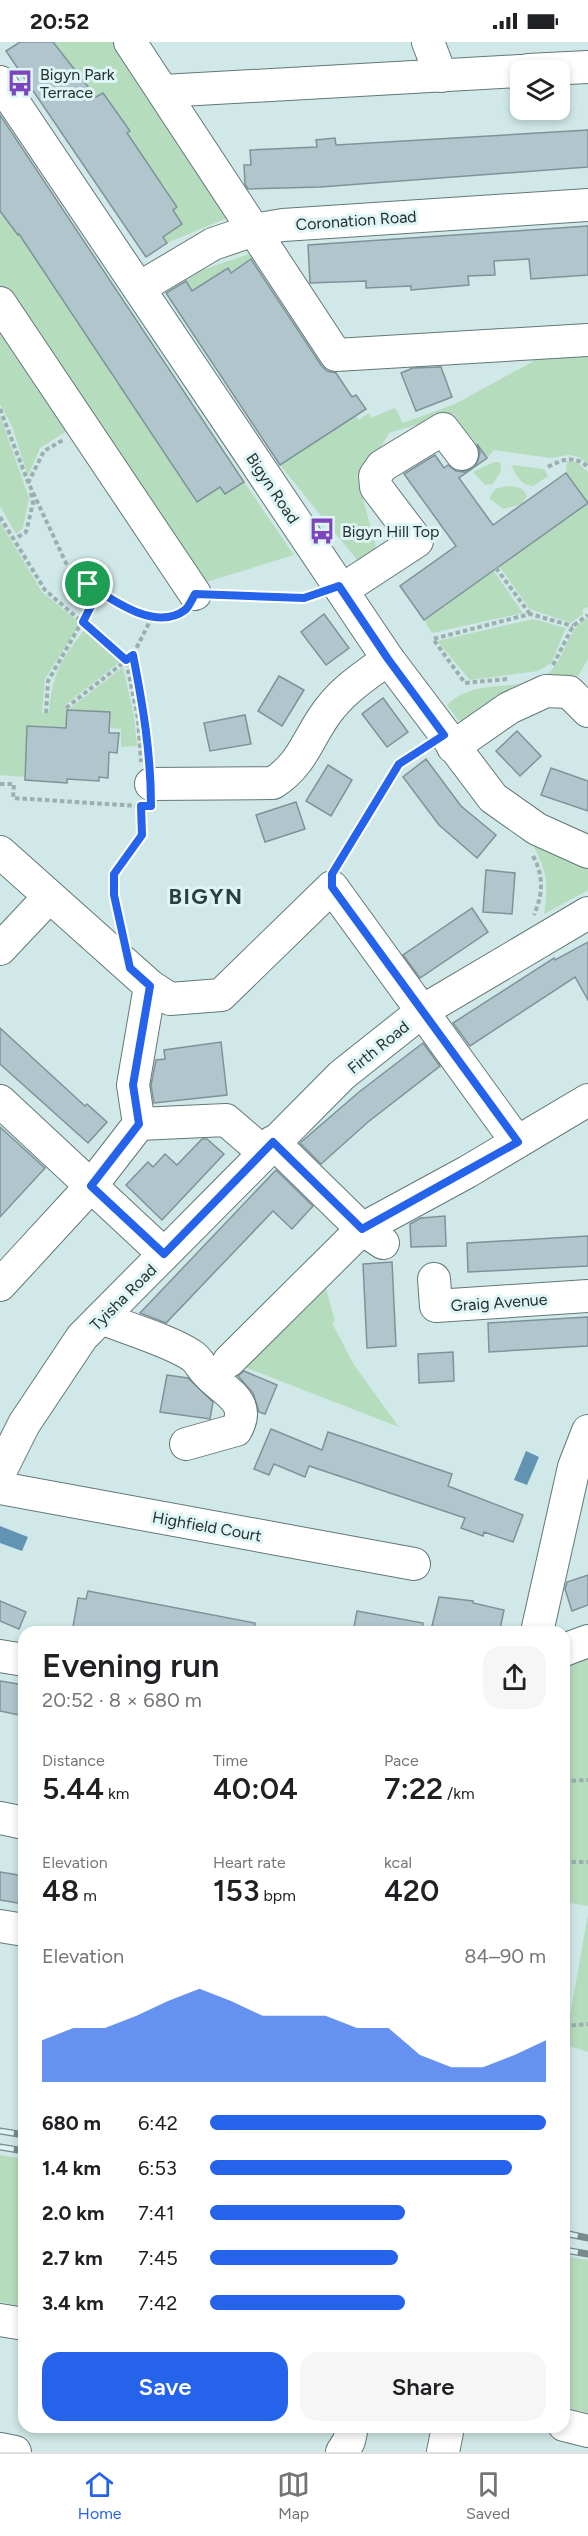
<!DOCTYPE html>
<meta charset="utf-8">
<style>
body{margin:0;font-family:Figtree,sans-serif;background:#f6f6f6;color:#202124;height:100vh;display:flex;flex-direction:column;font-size:22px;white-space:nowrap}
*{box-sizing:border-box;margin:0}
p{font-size:20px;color:#757577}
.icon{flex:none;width:33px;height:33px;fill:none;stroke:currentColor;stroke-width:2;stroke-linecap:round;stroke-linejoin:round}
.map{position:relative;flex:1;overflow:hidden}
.side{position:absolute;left:18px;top:1584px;width:552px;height:807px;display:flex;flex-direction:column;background:#fff;border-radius:18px;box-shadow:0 3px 9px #0003}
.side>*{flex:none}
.tools{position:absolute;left:510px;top:18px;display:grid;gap:12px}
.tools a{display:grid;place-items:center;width:60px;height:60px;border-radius:12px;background:#fff;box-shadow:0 3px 9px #0003;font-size:30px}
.pin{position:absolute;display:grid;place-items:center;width:51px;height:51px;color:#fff;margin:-26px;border:3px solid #fff;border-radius:50%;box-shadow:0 2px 6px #0007}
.round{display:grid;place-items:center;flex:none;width:63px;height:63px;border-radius:18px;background:#f6f6f6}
.headline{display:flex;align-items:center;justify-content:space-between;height:102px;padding:0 24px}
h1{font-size:33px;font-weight:600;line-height:45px}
.stats{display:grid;grid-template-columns:repeat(3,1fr);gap:9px;height:102px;padding:6px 24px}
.stats div{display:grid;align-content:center}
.stats b{font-size:30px;font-weight:600}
.stats small{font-size:16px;font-weight:400}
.stats p{font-size:16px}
.chart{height:168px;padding:12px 24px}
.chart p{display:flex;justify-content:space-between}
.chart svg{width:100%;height:108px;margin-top:6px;fill:#2563eb;opacity:.7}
.cta{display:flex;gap:12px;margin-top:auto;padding:12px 24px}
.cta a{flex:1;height:69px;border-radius:18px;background:#2563eb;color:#fff;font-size:24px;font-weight:600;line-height:69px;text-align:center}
.cta a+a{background:#f6f6f6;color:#202124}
ul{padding:0 24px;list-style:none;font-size:20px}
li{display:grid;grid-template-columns:96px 72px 1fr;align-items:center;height:45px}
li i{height:15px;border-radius:8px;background:#2563eb}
.status{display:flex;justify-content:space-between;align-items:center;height:42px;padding:0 30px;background:#fff;direction:ltr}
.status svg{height:16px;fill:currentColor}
.tab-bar{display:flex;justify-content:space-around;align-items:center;height:84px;border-top:2px solid #e0e0e0;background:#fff;font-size:16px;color:#757577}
.tab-bar a{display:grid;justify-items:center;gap:3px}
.tab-bar .selected{color:#2563eb}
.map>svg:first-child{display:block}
.green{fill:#b6dcbe}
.water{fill:#6193b3}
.building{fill:#b0c6cc;stroke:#7e9399;stroke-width:1.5}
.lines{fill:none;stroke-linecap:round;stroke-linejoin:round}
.minor-casing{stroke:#637878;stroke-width:34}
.path{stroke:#9cafae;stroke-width:4;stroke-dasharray:4.5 3;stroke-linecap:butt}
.minor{stroke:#fff;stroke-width:32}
.rail-casing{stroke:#7a8a8a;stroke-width:7}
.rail{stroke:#ddf5f4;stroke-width:4.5;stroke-dasharray:14;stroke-linecap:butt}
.route-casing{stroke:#fff;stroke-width:12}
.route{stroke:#2563eb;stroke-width:8}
.labels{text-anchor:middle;stroke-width:6;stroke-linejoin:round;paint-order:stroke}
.poi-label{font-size:16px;fill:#273030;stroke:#ddf5f4;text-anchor:start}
.street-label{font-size:16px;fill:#273030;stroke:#ddf5f4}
.district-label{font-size:22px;font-weight:bold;letter-spacing:1.5px;fill:#2b3f3e;stroke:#ddf5f4}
</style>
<div class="status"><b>20:52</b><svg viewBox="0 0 49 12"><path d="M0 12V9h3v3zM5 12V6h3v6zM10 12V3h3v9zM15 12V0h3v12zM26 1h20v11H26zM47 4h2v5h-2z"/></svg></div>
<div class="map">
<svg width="588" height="2410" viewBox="0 0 588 2410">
<rect width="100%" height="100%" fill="#d0e8e7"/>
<g class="green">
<path d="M53 0H117L232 174 167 201 163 195 182 182 176 174 157 179 177 165 171 155 150 169 147 164 168 149 162 141 141 154 138 149 157 135 130 97 108 105 130 89 123 80 101 95 109 60 103 51 81 66 78 61 93 51 86 41 71 51 81 37Z"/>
<path d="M0 159 18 193 42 177 33 213 77 281 102 266 92 302 107 325 136 316 111 333 117 342 141 326 175 374 151 390 157 400 181 384 196 404 171 421 186 444 210 428 215 435 190 451 196 461 220 445 225 452 244 440 294 513 196 543 0 252Z"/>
<path d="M255 210 258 213 246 221 359 378 369 371 371 376 395 366 403 381 455 362 532 320 537 312 588 303V423L579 415 569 413 550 416 494 408 487 416 453 372 389 391 370 424 357 434 377 509 357 518 280 423 332 389 228 226 192 249 184 237 205 227Z"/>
<path d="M0 268 75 384 40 406 28 434 12 384 0 362Z"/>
<path d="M0 373 29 456 23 486 16 492 0 464Z"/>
<path d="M567 419 577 420 588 430V565L583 567V572L571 581 530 567 499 524 587 460 566 431Z"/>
<path d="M494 420H500L501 429 493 442 485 443 473 430Z"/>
<path d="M511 423 544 427 548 434 533 444C520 443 517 434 511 423Z"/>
<path d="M507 444C516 445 524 445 527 454L522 462 503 467 489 456 495 447Z"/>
<path d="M0 480 42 550 80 581 45 637 42 671H49C52 631 61 617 86 586L122 618 64 664 68 668 123 625 134 674 137 704 121 705V687L110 686V670L68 668 66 686 28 684 25 735 0 733Z"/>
<path d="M493 528 523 571 432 591 424 578Z"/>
<path d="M588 576V617L575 639 463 679 458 678 447 663C476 635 512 651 544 634 566 622 565 586 588 576Z"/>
<path d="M533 577 566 586 551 621 538 629 470 638 437 599Z"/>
<path d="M532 801 588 822V848L544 872C549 840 547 830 532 801Z"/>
<path d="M323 1236 335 1279 332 1281 354 1323 399 1385 234 1321Z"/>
<path d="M588 1613V1864L564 1860V1628Z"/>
<path d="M588 1873V2010L569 2004 567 1990Z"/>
<path d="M0 2113 24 2117V2265L0 2260Z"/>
<path d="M564 2214 588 2218V2371L564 2365Z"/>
</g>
<g class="water">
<path d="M526 1409 539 1415 527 1443 514 1438Z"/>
<path d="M0 1484 28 1495 22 1509 0 1501Z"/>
</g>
<g class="building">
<path d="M20 0H53L96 55 103 51 130 89 127 91 177 165 173 168 182 182 163 195 167 201 146 215 6 9Z"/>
<path d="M0 73 244 440 225 452 220 445 197 460 19 192 18 193 0 169Z"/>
<path d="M588 88V125L320 145 248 147 245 142 244 123H251L250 108 317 105 316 98 335 96 336 103Z"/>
<path d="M588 184V233L531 237 529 217 494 219 495 233 468 234 469 243 411 248V244L366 246V239L310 241 308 203Z"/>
<path d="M251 217 321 323 327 329 336 331 352 355 356 353 366 367 280 423 166 251 186 239 192 249 228 226 231 231Z"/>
<path d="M441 325 452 355 416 369 401 331 413 326Z"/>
<path d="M477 402 487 416 459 436 493 483 566 431 588 461 424 578 400 544 456 504 404 432 435 413 444 426 448 423 456 429 465 430 473 426 478 419 480 410Z"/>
<path d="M324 572 349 606 326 623 301 590Z"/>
<path d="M279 634 304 648 282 684 258 669Z"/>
<path d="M383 656 408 690 387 705 362 672Z"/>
<path d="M67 668 110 670 109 691H119L117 711 109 710 108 736 99 735V739L67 737V741L25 738 27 684 66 686Z"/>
<path d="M245 673 251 702 210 709 204 681Z"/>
<path d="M517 689 541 714 520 734 496 709Z"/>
<path d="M426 717 461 764 496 793 477 816 439 783 403 735Z"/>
<path d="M328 723 352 738 331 774 306 759Z"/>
<path d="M551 726 588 739V769L541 753Z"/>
<path d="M296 760 305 787 265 800 256 773Z"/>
<path d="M486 828 515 831 512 872 483 870Z"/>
<path d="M472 866 488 890 420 936 403 913Z"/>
<path d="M588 900V958L575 935 470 1004 453 981 554 916 555 918Z"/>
<path d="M0 986 85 1064 87 1062 107 1080 88 1101 0 1022Z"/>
<path d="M221 1000 227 1053 154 1061 151 1043 156 1018 165 1017 164 1008Z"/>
<path d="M423 1001 440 1024 368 1080 321 1122 300 1101 359 1050Z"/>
<path d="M0 1085 45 1126 0 1175Z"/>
<path d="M202 1097H207L224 1112 162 1178 126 1143 148 1120 153 1125 165 1112 177 1123Z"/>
<path d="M276 1128 313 1164 292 1187 273 1169 166 1281 140 1271Z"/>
<path d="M445 1174 446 1204 411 1205 410 1182 421 1176Z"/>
<path d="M588 1194V1224L468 1230 467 1201Z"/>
<path d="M392 1220 396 1304 367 1306 363 1222Z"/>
<path d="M588 1275V1304L489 1310 488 1281Z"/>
<path d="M453 1310 454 1339 419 1341 418 1312Z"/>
<path d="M244 1329 277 1343 265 1372 259 1370 253 1351 238 1334Z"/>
<path d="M167 1333 188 1336 213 1360 210 1377 160 1370Z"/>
<path d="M271 1387 322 1408 328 1390 452 1432 448 1444 523 1473 513 1500 484 1490 483 1494 461 1486 465 1476 309 1424 305 1435 274 1422 269 1433 254 1427Z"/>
<path d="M588 1533V1563L572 1569 565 1547 567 1540Z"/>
<path d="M88 1549 255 1581 254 1590H98L73 1585 78 1556 86 1557Z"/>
<path d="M439 1555 473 1559V1561L504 1568 500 1587 446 1590 447 1588 432 1584Z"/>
<path d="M0 1559 26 1570 19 1587 0 1579Z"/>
<path d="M357 1569 423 1581 422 1590H353Z"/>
<path d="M0 1639 24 1643V1674L0 1669Z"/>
<path d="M0 1830 24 1834V1862L0 1858Z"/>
</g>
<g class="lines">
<g class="minor-casing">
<g id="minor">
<path d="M130 0 336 313 588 298"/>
<path d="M428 0 441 34"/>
<path d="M528 28 588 25"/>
<path d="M0 40 388 617 493 756 537 787 588 810"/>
<path d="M163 49 520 29"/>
<path d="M139 246 213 202 254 188 283 183 588 163"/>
<path d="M0 261 195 552"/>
<path d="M342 548 417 499 376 445 375 434 382 424 443 387 462 412"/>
<path d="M453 705 509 666 546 649 569 650 588 669"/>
<path d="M151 742 273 741C305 721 309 691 331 665 347 645 368 632 388 617"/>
<path d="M0 810 150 944 133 1043 139 1082 91 1144 0 1243"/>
<path d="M0 907 49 855"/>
<path d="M150 944 170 957 221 953 332 845 517 1100"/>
<path d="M0 1059 164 1212"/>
<path d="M139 1082 226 1078 263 1110"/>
<path d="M273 1100 362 1187 383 1201"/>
<path d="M434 1237 436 1264 588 1254"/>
<path d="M101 1276C126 1286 170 1299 191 1313 198 1317 201 1325 206 1330 223 1350 253 1358 236 1388L186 1402"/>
<path d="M229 1319 362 1187 467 1130 588 1058"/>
<path d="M0 1430 24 1382 82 1295 342 1033 424 968 588 871"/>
<path d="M0 1446 414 1522"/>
<path d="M537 1590 574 1425 588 1389"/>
<path d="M564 1608 588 1599"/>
<path d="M0 1614 24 1618"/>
<path d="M0 1776 24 1781"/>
<path d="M0 1884 24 1888"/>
<path d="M0 2278 24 2282"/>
<path d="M564 2383 588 2389"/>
<path d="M0 2407 15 2410"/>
<path d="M342 2410 349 2399 352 2385"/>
<path d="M443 2410 448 2385"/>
</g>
</g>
<g class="path">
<path d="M0 367 28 440 66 521 78 536 126 567 148 573 171 574 179 571"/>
<path d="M548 425C562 417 575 413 588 425"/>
<path d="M28 441 44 409 63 398"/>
<path d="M0 475 45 548 126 618 138 677 141 720"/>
<path d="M18 495 26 490 33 461 31 451"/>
<path d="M496 526 530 572"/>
<path d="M219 553 304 556 316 552"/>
<path d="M553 623 573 584 588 573"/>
<path d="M507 637 465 641 433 597 530 572 573 584"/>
<path d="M66 666 133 613"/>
<path d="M46 671 48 639 91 564 88 543"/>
<path d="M149 716 147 686 133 613 153 573"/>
<path d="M0 742H14L13 756 138 764"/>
<path d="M533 814C544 834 543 852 534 873"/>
<path d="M338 821 399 722 424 706"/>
<path d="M120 883 114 853V832L142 793 141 765"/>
<path d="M564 1739 588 1738"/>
<path d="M564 1820H588"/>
<path d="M564 1984 588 1982"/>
</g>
<use href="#minor" class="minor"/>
<g class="rail-casing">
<g id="rail">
<path d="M0 2089 24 2093"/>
<path d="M0 2105 24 2109"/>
<path d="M564 2191 588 2196"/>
<path d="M564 2208 588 2212"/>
</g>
</g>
<use href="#rail" class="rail"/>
</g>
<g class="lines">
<g class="route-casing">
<path id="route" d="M88 542C112 558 156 590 185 568 189 565 192 557 195 552L304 556 339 544 388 617 444 693 399 722 332 832V845L518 1100 362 1187 273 1100 164 1212 91 1144 139 1082 133 1043 150 944 130 926 114 853V832L142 793 141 764H151C151 712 143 664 133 613L126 618 83 580 91 564Z"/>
</g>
<use href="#route" class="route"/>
</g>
<defs>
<g id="bus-bare" transform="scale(2.07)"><path d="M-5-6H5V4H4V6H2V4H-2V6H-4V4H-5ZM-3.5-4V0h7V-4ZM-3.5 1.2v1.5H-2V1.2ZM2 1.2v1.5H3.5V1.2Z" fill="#7e44bb" stroke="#ddf5f4" stroke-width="2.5" paint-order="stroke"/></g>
</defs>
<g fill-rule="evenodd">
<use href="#bus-bare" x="20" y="41"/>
<use href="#bus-bare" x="322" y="489"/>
</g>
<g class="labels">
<g class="poi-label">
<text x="40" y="38">Bigyn Park<tspan x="40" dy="18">Terrace</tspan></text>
<text x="342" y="495">Bigyn Hill Top</text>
</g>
<g class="street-label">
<text transform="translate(356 178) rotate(-4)" y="6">Coronation Road</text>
<text transform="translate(273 446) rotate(56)" y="6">Bigyn Road</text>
<text transform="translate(378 1005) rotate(-39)" y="6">Firth Road</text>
<text transform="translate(123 1255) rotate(-45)" y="6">Tyisha Road</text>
<text transform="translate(499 1260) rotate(-4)" y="6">Graig Avenue</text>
<text transform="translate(207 1484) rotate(10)" y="6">Highfield Court</text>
</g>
<g class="district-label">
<text x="206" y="862">BIGYN</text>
</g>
</g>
</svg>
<div class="tools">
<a><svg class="icon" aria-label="layers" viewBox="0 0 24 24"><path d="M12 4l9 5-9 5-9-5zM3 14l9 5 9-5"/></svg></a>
</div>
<div class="pin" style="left:88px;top:542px;background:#1e9e55"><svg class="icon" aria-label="arrive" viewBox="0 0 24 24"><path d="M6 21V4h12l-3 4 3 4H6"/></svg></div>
<section class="side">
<div class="headline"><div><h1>Evening run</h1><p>20:52 · 8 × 680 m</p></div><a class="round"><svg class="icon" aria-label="share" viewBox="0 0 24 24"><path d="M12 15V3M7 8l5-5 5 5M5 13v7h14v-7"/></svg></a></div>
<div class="stats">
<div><p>Distance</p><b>5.44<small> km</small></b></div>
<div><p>Time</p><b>40:04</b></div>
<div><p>Pace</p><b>7:22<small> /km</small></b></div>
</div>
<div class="stats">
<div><p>Elevation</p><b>48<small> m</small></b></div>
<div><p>Heart rate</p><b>153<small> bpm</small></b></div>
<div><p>kcal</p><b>420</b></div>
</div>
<div class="chart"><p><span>Elevation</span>84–90 m</p>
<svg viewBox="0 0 160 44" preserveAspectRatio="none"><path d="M0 44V27L10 22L20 22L30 17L40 11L50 6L60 11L70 17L80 17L90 17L100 22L110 22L120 33L130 38L140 38L150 33L160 27V44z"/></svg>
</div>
<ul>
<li><b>680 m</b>6:42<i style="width:100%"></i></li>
<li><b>1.4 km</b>6:53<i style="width:90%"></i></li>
<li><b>2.0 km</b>7:41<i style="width:58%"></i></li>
<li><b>2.7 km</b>7:45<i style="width:56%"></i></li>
<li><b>3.4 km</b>7:42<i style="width:58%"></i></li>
</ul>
<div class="cta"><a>Save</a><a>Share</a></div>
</section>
</div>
<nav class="tab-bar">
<a class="selected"><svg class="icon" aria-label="home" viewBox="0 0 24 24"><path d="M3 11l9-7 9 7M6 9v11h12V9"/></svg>Home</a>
<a><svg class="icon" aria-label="map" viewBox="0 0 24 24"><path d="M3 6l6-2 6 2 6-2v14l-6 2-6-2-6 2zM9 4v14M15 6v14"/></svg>Map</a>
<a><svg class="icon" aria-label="saved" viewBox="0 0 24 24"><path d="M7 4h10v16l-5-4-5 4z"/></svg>Saved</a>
</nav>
